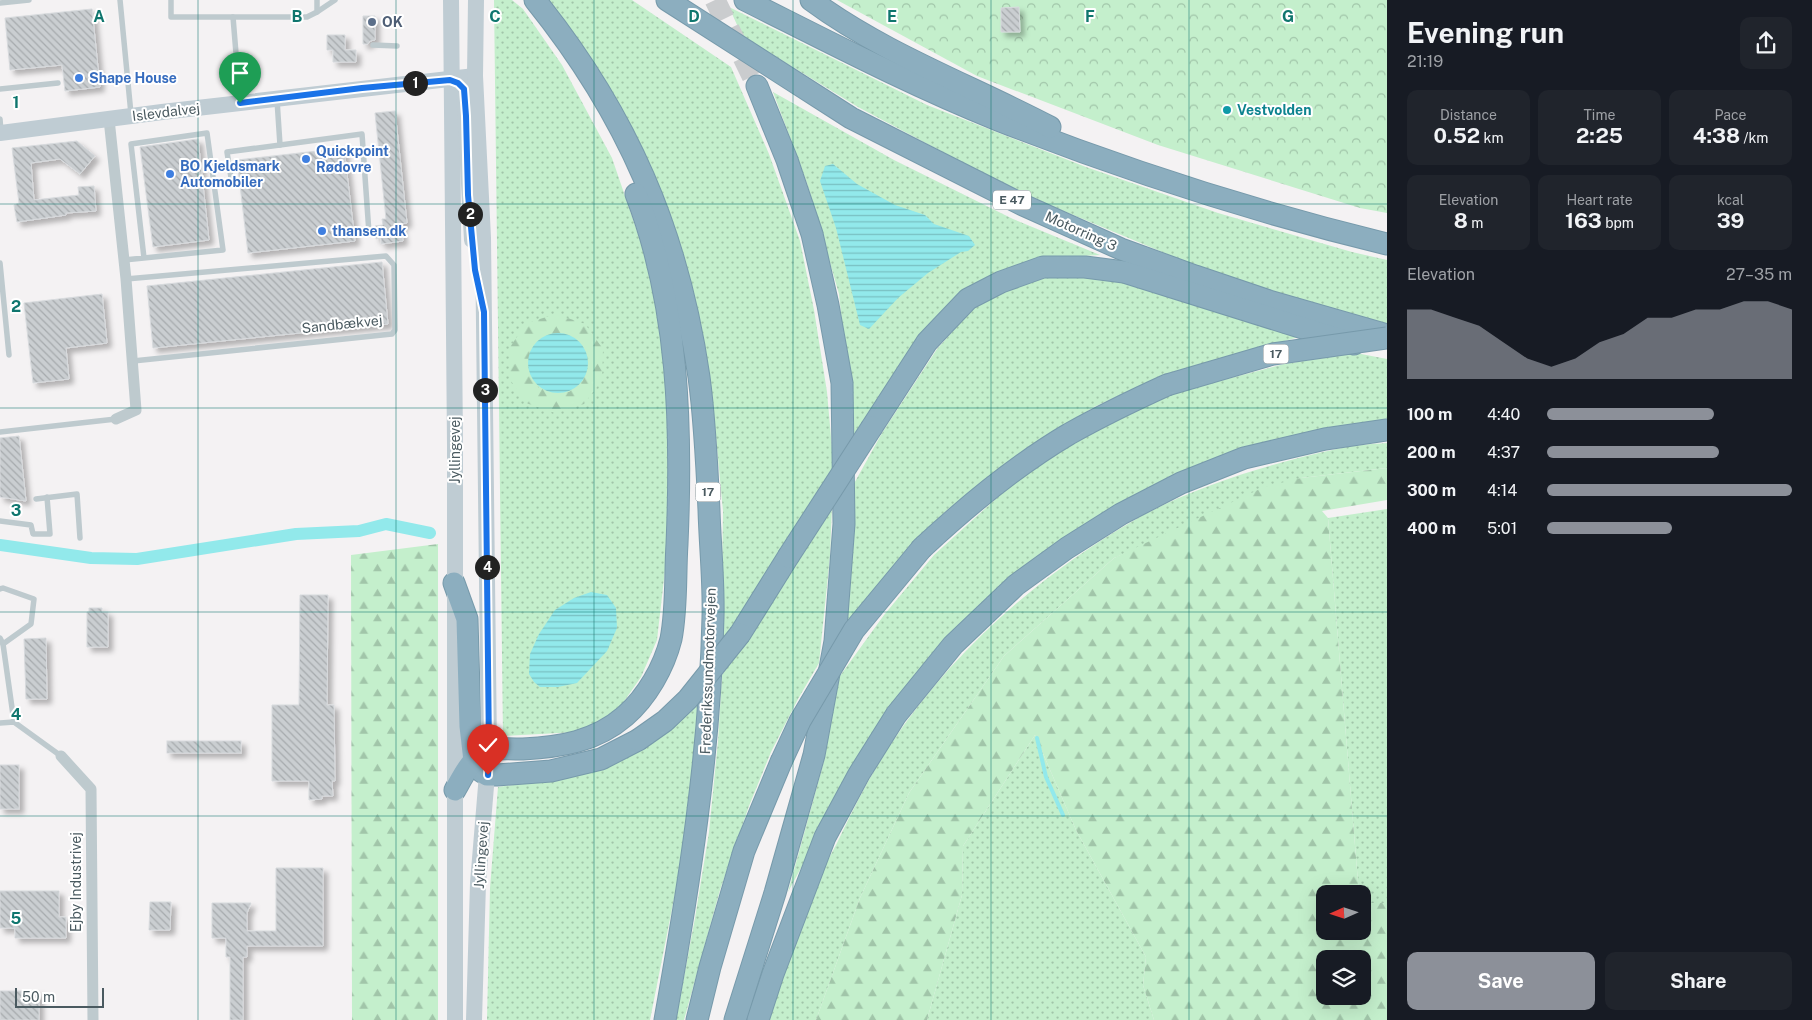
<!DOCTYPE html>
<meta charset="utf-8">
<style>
body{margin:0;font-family:"Public Sans",sans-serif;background:#20242c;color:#f1f3f6;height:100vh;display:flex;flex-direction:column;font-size:19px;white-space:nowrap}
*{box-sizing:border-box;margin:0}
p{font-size:16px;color:#9ea1a6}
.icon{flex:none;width:28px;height:28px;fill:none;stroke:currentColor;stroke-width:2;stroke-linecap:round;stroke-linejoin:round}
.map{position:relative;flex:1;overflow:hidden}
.side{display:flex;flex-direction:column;background:#171b24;width:425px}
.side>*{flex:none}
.needle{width:32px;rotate:267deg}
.tools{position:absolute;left:1316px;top:885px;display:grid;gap:10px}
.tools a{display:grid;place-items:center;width:55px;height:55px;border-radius:10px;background:#171b24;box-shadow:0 5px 20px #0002;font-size:25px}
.scale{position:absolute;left:15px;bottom:12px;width:89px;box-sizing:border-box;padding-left:5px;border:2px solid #4a5a60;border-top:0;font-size:14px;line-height:18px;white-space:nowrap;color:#4a5a60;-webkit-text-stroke:4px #fff;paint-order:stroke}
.pin{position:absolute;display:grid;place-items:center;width:42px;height:42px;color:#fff;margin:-51px -21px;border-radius:50% 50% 50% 0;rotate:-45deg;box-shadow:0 0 5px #0007}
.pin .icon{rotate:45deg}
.km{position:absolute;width:25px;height:25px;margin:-12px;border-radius:50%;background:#222;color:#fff;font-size:14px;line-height:25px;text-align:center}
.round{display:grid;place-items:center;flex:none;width:52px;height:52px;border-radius:10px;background:#20242c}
.headline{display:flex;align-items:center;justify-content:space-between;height:85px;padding:0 20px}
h1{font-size:28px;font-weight:700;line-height:38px}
.figures{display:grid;grid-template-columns:repeat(3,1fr);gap:8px;height:85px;padding:5px 20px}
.figures div{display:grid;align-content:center;border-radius:10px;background:#20242c;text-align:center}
.figures b{font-size:21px;font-weight:700}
.figures small{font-size:14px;font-weight:400}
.figures p{font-size:14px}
.chart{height:140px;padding:10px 20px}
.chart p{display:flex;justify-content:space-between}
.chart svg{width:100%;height:90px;margin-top:5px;fill:#8c9099;opacity:.7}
.primary-button{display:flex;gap:10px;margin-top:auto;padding:10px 20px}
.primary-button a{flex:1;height:58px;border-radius:10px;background:#8c9099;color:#fff;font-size:20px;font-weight:700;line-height:58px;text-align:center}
.primary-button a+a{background:#20242c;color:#f1f3f6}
ul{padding:0 20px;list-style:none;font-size:16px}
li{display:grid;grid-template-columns:80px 60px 1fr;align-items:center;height:38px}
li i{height:12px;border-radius:6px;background:#8c9099}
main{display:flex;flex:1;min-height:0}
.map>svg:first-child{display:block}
.grass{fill:url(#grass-dots)}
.forest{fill:url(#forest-firs);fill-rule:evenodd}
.park{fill:url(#park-crowns)}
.water{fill:url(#water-rules)}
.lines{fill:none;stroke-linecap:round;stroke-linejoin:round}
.stream{stroke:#92e9eb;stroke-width:4}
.canal{stroke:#92e9eb;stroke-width:12}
.building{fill:url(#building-back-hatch);stroke:#d7dadd;filter:url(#shadow)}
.highway-tunnel{stroke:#caccce;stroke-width:21;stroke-dasharray:21 11;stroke-linecap:butt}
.highway-casing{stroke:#779aab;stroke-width:23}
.lane{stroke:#becace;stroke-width:5.5}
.street{stroke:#becace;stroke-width:11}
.secondary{stroke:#bfccd3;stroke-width:16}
.highway{stroke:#8caebf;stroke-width:21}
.highway-bridge-casing{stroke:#779aab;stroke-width:23;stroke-linecap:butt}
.highway-bridge{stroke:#8caebf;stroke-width:21}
.route-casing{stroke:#fff;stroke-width:10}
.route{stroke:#1a73e8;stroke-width:6}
.grid{fill:none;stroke:#0f766e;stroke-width:1;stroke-opacity:0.55}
.service-dot{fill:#5c6f8a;stroke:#fff;stroke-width:2}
.shop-dot{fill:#3f7fe0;stroke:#fff;stroke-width:2}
.culture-dot{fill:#0f9aa8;stroke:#fff;stroke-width:2}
.labels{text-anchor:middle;stroke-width:4;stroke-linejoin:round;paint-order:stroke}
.shield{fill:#fff;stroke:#808c90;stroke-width:1}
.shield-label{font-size:12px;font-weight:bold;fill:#4a5a60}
.service-label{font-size:14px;font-weight:bold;fill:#4e5e75;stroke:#fff;text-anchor:start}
.shop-label{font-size:14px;font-weight:bold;fill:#366cbe;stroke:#fff;text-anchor:start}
.culture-label{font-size:14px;font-weight:bold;fill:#0d838f;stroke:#fff;text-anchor:start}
.street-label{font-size:14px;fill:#4a5a60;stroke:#fff}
.grid-label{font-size:16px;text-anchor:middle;font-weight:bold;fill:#0f766e;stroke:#fff;stroke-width:4;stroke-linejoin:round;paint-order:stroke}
</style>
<main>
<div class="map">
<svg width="1387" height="1020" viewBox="0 0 1387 1020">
<defs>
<pattern id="grass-dots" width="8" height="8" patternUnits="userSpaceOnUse" patternTransform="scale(1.25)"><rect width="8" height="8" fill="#c4efcc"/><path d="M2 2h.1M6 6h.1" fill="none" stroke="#a1c5a9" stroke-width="1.8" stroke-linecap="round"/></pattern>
<pattern id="forest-firs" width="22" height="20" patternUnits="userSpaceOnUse" patternTransform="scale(1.25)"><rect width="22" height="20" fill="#c4efcc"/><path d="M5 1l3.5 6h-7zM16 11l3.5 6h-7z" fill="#a1c5a9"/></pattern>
<pattern id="park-crowns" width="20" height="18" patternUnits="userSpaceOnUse" patternTransform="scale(1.25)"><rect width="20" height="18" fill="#c4efcc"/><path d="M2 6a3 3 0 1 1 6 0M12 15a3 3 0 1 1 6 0" fill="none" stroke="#a1c5a9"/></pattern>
<pattern id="water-rules" width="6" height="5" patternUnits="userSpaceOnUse" patternTransform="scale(1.25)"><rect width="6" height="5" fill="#92e9eb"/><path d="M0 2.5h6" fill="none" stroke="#79c0c2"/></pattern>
<pattern id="building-back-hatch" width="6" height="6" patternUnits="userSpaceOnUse" patternTransform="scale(1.25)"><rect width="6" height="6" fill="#caced1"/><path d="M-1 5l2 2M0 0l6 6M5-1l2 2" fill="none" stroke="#a6aaad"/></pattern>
<filter id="shadow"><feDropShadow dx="4.5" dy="4.5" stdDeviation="2.5" flood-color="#0004"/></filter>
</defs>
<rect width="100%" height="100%" fill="#f4f2f3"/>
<g class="grass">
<path d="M494 0H512L523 9 562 65 612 158 651 272 666 365 671 463 665 570 657 640 641 677 618 710 577 732 503 736Z"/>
<path d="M544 0H632L731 67 769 154 800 241 814 310 827 392 834 471 721 643 723 511 712 395 681 247 624 114 558 16Z"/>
<path d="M729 7 927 105 1086 167 1218 213 1352 252 1387 260V324L1287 298 1179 259 1018 192 858 107 742 36Z"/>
<path d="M773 92 894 160 1013 219 1100 255 1045 258 963 293 854 441 839 294 808 186Z"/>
<path d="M1050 275 1119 279 1299 337 1165 374 1094 407 1025 451 947 510 905 551 845 629 851 489 882 433 937 349 976 305 1019 283Z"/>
<path d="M1356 353 1387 359V423L1172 477 1119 503 1006 582 883 716 788 892 824 761 837 680 884 615 934 555 1009 487 1067 445 1170 394 1284 364Z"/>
<path d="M1387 443V468L1301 478 1114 558 1004 656 909 793 860 898 816 1020H767C783 976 798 932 815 888 821 873 829 858 837 843 853 809 870 775 891 744 952 652 1038 576 1133 521 1191 487 1272 463 1337 449 1354 445 1371 444 1387 443Z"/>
<path d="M832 506 830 556 819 663 798 699 771 752 749 806 720 890 684 1020H676L695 918 709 832 718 741 722 675Z"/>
<path d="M1387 509V903H1363L1362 894H1359L1328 518Z"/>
<path d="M698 705 686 838 650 1020H487L490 888 498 787 557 779 605 767 642 750Z"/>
<path d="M1035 735 1076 830 1146 957 1143 985 1154 1020H927L962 895 963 846Z"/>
</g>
<g class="forest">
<path d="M556 314 585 324 603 349 602 380 584 404 555 413 526 403 509 378V348L527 323ZM527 359 588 368 582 383 569 392 539 388 529 375Z"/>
<path d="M1387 468V500L1322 511 1328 518 1359 894H1325V931H1362L1363 903H1387V1020H1154L1143 985 1146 957 1076 830 1035 735 963 846 962 895 927 1020H816L860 898 909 793 1004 656 1114 558 1264 487 1301 478ZM1325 959H1362V996H1325Z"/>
<path d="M438 544V1020H352L351 555Z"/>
</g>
<path class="park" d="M837 0H1387V213L1360 208 1158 145 977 76Z"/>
<g class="water">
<path d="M833 164 857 184 895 205 925 215 934 224 969 236 975 245 968 251 961 252 928 273 898 298 869 329 860 325 836 228 820 181 825 166Z"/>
<circle cx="558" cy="363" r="30"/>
<path d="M591 592 607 595 616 608 617 628 607 651 577 683 558 687H540L534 682 529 674 530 654 539 634 555 610 574 598Z"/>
</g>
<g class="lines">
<path class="stream" d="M1037 738 1046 777 1063 815"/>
<path class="canal" d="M0 545 91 558 137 559 296 534 359 531 386 524 430 533"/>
</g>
<g class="building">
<path d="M1019 7 1020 32H1001V8Z"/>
<path d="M92 9 100 87 65 91 62 65 10 70 5 18Z"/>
<path d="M363 16H375V40L370 41 368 44H363Z"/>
<path d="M327 35H345V50H356V62H333V50H327Z"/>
<path d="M395 111 407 223 401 224 403 241 381 244V238L376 239 375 226 383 225 382 219H386L375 113Z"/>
<path d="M198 139 209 240 153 247 140 147Z"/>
<path d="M77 141 95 156 80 174 60 159 31 163 34 200 79 195 78 187 94 186 96 211 66 213V215L17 222 14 205 19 203 12 148Z"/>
<path d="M344 148 355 241 248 253 237 160Z"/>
<path d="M382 262 388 324 153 348 147 286Z"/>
<path d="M102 294 107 343 66 348 69 379 33 383 24 303Z"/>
<path d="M19 436 26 501 0 497V438Z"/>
<path d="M300 595H328L327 705H334L335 781H332L333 796H322V799L309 800V781H272V705H299Z"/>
<path d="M89 608H102V612H108V647H87V612H89Z"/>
<path d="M46 638 47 699H26L24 639Z"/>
<rect x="167" y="741" width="74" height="12"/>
<rect x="0" y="765" width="19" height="44"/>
<path d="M276 868H323V946H247V957H243V1020H230V957H226V938H212V903H251L247 913V931H276Z"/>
<path d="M0 891H59V917H66V938H15V928H0Z"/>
<path d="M150 902H171L170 930H149Z"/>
<rect x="0" y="991" width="39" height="29"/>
</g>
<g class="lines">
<path class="highway-tunnel" d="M715 0 757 86"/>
<g class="highway-casing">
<g id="highway">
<path d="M535 0C627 114 678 232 699 377 705 421 707 466 709 510 710 546 714 582 713 617 710 753 689 886 665 1020"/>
<path d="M667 0 851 118 1023 205 1121 249 1195 276 1269 301 1387 335"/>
<path d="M745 0C829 42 911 85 998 120 1125 170 1255 212 1387 244"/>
<path d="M811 0C884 54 970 85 1050 127"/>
<path d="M872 427 927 342 968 299 1001 282 1043 267H1085L1124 272 1354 344"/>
<path d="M922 548C967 506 1015 466 1069 434 1101 416 1134 400 1167 385"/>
<path d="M454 583 467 619 470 726 474 761 482 772 487 775H497L551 771 601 759 638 740"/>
<path d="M740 634 788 557"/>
<path d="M455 790C463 776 472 756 489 750 497 748 514 749 523 749 560 747 595 742 625 716 647 697 664 667 671 639 677 609 675 575 677 544 682 427 679 305 636 194"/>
<path d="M697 1020 710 967 744 851 781 762"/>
<path d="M735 1020 775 893 814 755 835 641 844 524 842 383 828 305 812 234 787 160 757 86"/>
<path d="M758 1020 773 974 825 837 859 774 896 715 953 645 1016 585 1067 548 1121 514 1181 483 1244 458 1325 439 1387 430"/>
</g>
</g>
<g class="lane">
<path d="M120 0 131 114"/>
<path d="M171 0V17H307L317 12V0"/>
<path d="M0 3 29 0"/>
<path d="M317 12 335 0"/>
<path d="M233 17 240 102"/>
<path d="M373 45 397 46"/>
<path d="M0 89 58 83"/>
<path d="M277 100 280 145"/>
<path d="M0 119 1 132"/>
<path d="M232 184 227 152 362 134 369 233"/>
<path d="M124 260 223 250 207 133 131 144 144 258"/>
<path d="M0 263 9 355"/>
<path d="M126 279 386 256 394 265 395 330 392 334 133 361"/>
<path d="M0 432 116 419"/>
<path d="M36 499 77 494 80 538"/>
<path d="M0 521 31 525 33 534H50L47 497"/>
<path d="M0 589 3 588 34 599 31 624 3 644"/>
<path d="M0 638 3 644 14 722"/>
<path d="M0 723 14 722 61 756"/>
</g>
<g class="street">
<path d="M109 119 126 279 136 410 116 419"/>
<path d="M61 756 91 789 93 1020"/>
</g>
<g class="secondary">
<path d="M451 0 455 445V1020"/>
<path d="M450 80 458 83 464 89 472 240"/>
<path d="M0 133 162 112 475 76"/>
<path d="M474 1020 478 883 489 750 483 238 475 76 476 0"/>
</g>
<use href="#highway" class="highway"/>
<g class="highway-bridge-casing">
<g id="highway-bridge">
<path d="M1167 385 1273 354 1387 338"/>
<path d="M788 557 872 427"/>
<path d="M638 740 665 721 688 699 740 634"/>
<path d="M781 762 800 721 854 630 922 548"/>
</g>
</g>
<use href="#highway-bridge" class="highway-bridge"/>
</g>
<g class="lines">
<g class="route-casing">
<path id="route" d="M240 103 362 88 450 80 458 83 464 89 466 116 468 195 475 270 484 312 489 750 488 775"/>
</g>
<use href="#route" class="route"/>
</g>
<path class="grid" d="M198 0V1020M396 0V1020M594 0V1020M793 0V1020M991 0V1020M1189 0V1020M0 204H1387M0 408H1387M0 612H1387M0 816H1387"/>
<circle class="service-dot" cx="372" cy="22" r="5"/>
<g class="shop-dot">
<circle cx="79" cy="78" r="5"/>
<circle cx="306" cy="159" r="5"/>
<circle cx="170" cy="174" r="5"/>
<circle cx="322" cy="231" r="5"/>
</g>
<circle class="culture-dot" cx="1227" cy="110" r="5"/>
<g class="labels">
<g class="shield">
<rect x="993" y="190.5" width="38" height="19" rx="4"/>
<rect x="1263.5" y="344.5" width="25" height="19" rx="4"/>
<rect x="695.5" y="482.5" width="25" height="19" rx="4"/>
</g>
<g class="shield-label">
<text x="1012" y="204">E 47</text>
<text x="1276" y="358">17</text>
<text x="708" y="496">17</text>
</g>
<g class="service-label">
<text x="382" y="27">OK</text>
</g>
<g class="shop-label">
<text x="89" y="83">Shape House</text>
<text x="316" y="156">Quickpoint<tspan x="316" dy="16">Rødovre</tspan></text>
<text x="180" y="171">BO Kjeldsmark<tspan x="180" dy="16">Automobiler</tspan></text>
<text x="332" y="236">thansen.dk</text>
</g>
<g class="culture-label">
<text x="1237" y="115">Vestvolden</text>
</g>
<g class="street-label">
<text transform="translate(166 112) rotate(-7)" y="5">Islevdalvej</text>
<text transform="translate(1081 231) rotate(24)" y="5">Motorring 3</text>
<text transform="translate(342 324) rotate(-6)" y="5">Sandbækvej</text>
<text transform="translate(455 450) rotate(-90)" y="5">Jyllingevej</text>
<text transform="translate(708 671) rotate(-88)" y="5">Frederikssundmotorvejen</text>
<text transform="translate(481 855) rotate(-86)" y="5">Jyllingevej</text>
<text transform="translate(76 882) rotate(-90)" y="5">Ejby Industrivej</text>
</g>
</g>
<g class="grid-label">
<text x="99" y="22">A</text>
<text x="297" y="22">B</text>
<text x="495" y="22">C</text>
<text x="694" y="22">D</text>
<text x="892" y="22">E</text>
<text x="1090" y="22">F</text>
<text x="1288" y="22">G</text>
<text x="16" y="108">1</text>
<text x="16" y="312">2</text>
<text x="16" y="516">3</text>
<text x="16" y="720">4</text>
<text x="16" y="924">5</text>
</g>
</svg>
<div class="tools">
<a><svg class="needle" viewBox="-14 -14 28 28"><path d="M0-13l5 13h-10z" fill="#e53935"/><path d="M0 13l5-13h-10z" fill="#9ea1a6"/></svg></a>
<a><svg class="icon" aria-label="layers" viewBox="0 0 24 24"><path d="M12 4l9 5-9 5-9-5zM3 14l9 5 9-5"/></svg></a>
</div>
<div class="scale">50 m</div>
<div class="pin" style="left:240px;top:103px;background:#1e9e55"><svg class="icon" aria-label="arrive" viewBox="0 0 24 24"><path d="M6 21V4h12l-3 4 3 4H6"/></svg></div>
<div class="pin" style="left:488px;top:775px;background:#d93025"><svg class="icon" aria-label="check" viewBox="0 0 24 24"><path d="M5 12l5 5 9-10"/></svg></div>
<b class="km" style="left:415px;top:83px">1</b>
<b class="km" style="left:470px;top:214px">2</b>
<b class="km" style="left:485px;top:390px">3</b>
<b class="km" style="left:487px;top:567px">4</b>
</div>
<section class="side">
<div class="headline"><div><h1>Evening run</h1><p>21:19</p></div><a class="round"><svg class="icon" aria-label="share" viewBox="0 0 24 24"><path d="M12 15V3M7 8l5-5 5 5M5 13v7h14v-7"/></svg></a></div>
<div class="figures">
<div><p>Distance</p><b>0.52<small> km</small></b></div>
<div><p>Time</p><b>2:25</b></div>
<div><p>Pace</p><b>4:38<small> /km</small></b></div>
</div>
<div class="figures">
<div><p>Elevation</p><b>8<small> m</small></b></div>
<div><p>Heart rate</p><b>163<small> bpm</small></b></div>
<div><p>kcal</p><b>39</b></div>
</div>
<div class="chart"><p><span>Elevation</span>27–35 m</p>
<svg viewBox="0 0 160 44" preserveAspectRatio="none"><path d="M0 44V10L10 10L20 14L30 18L40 26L50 34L60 38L70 34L80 26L90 22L100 14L110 14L120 10L130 10L140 6L150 6L160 10V44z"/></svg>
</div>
<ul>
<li><b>100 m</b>4:40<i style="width:68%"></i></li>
<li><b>200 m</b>4:37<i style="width:70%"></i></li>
<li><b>300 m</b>4:14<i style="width:100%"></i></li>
<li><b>400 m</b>5:01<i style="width:51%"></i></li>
</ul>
<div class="primary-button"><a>Save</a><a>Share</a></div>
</section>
</main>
